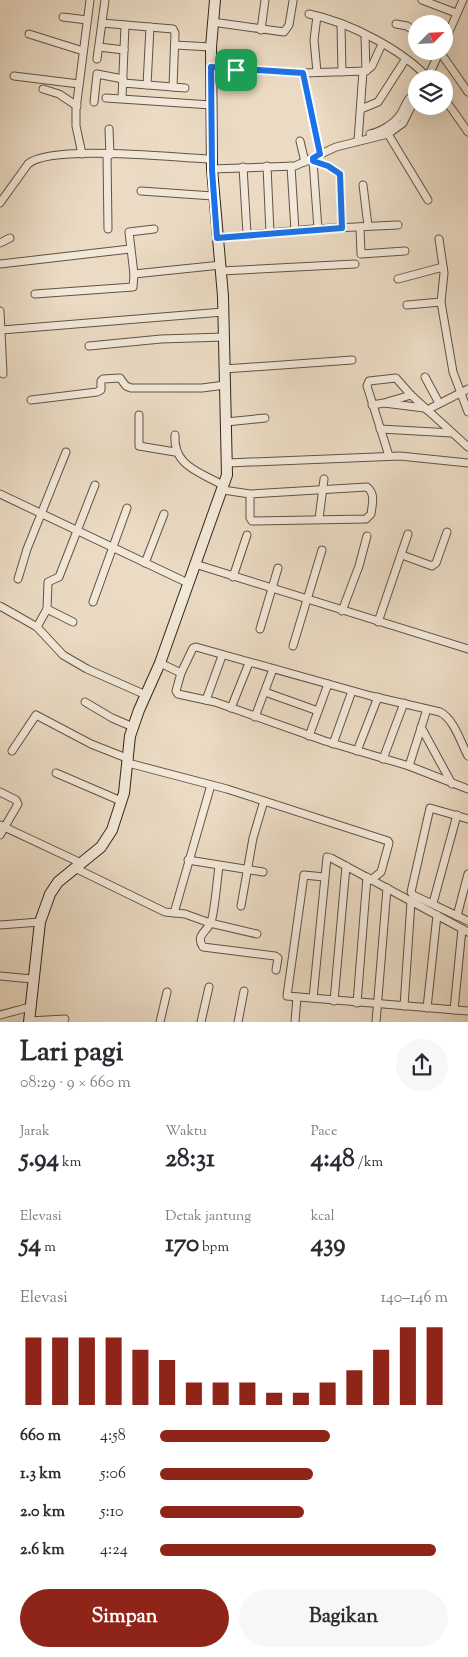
<!DOCTYPE html>
<html lang="id">
<meta charset="utf-8">
<style>
body{margin:0;font-family:"Sorts Mill Goudy",serif;background:#f7f7f7;color:#2b2b33;height:100vh;display:flex;flex-direction:column;font-size:19px;white-space:nowrap}
*{box-sizing:border-box;margin:0}
p{font-size:16px;color:#7c7c81}
.icon{flex:none;width:28px;height:28px;fill:none;stroke:currentColor;stroke-width:2;stroke-linecap:round;stroke-linejoin:round}
.map{position:relative;height:1022px;overflow:hidden}
.panel{display:flex;flex-direction:column;background:#fff;flex:1}
.panel>*{flex:none}
.needle{width:32px;rotate:66deg}
.fabs{position:absolute;left:408px;top:15px;display:grid;gap:10px}
.fabs a{display:grid;place-items:center;width:45px;height:45px;border-radius:50%;background:#fff;box-shadow:0 5px 20px #0002;font-size:25px}
.pin{position:absolute;display:grid;place-items:center;width:42px;height:42px;color:#fff;margin:-21px;border-radius:10px;box-shadow:0 2px 8px #0006}
.round{display:grid;place-items:center;flex:none;width:52px;height:52px;border-radius:26px;background:#f7f7f7}
.summary{display:flex;align-items:center;justify-content:space-between;height:85px;padding:0 20px}
h1{font-size:28px;font-weight:700;line-height:38px}
.metrics{display:grid;grid-template-columns:repeat(3,1fr);gap:8px;height:85px;padding:5px 20px}
.metrics div{display:grid;align-content:center}
.metrics b{font-size:25px;font-weight:700}
.metrics small{font-size:14px;font-weight:400}
.metrics p{font-size:14px}
.chart{height:140px;padding:10px 20px}
.chart p{display:flex;justify-content:space-between}
.chart svg{width:100%;height:90px;margin-top:5px;stroke:#8f2418;stroke-width:6}
.button{display:flex;gap:10px;margin-top:auto;padding:10px 20px}
.button a{flex:1;height:58px;border-radius:30px;background:#8f2418;color:#fff;font-size:20px;font-weight:700;line-height:58px;text-align:center}
.button a+a{background:#f7f7f7;color:#2b2b33}
ul{padding:0 20px;list-style:none;font-size:16px}
li{display:grid;grid-template-columns:80px 60px 1fr;align-items:center;height:38px}
li i{height:12px;border-radius:6px;background:#8f2418}
.map>svg:first-child{display:block}
.lines{fill:none;stroke-linecap:round;stroke-linejoin:round}
.street-casing{stroke:#625341;stroke-width:9}
.secondary-casing{stroke:#342615;stroke-width:12}
.street{stroke:#f2e8d9;stroke-width:7}
.secondary{stroke:#f2e8d9;stroke-width:10}
.route-casing{stroke:#fff;stroke-width:10}
.route{stroke:#1a73e8;stroke-width:6}
</style>
<div class="map">
<svg width="468" height="1022" viewBox="0 0 468 1022">
<rect width="100%" height="100%" fill="#ebdbc4"/>
<filter id="stains"><feTurbulence type="fractalNoise" baseFrequency=".004" numOctaves="4"/><feColorMatrix values="0 0 0 0 .2 0 0 0 0 .09 0 0 0 0 .02 0 0 0 .5 -.17"/></filter>
<radialGradient id="worn" r=".72"><stop offset=".6" stop-color="#630" stop-opacity="0"/><stop offset="1" stop-color="#630" stop-opacity=".3"/></radialGradient>
<g class="lines">
<g class="street-casing">
<g id="street">
<path d="M422 0 456 13"/>
<path d="M309 14C348 22 402 49 429 79"/>
<path d="M317 16 314 40 317 72"/>
<path d="M63 17 87 20"/>
<path d="M212 22 284 32 289 25 293 1"/>
<path d="M102 23 173 29 175 33 173 87"/>
<path d="M341 24 342 72"/>
<path d="M396 24 407 26 416 32"/>
<path d="M261 30 265 0"/>
<path d="M29 34 83 51"/>
<path d="M365 35 366 71"/>
<path d="M444 43 463 0"/>
<path d="M175 45 211 47"/>
<path d="M99 47 124 50"/>
<path d="M440 52 468 92"/>
<path d="M97 59 105 0"/>
<path d="M211 67 303 73 366 71 372 66 382 44"/>
<path d="M303 73 320 154"/>
<path d="M14 76 79 84"/>
<path d="M427 79 440 51"/>
<path d="M123 83 185 88"/>
<path d="M147 85 150 27"/>
<path d="M43 89 59 94 77 106"/>
<path d="M106 98 211 105"/>
<path d="M122 98 125 25"/>
<path d="M444 98 468 132"/>
<path d="M94 102 97 74 123 79"/>
<path d="M361 109 378 102 405 60"/>
<path d="M109 129 110 155"/>
<path d="M370 134C380 132 394 124 400 115 405 108 407 97 416 93"/>
<path d="M388 134 428 200"/>
<path d="M300 141 305 162"/>
<path d="M358 141 363 71"/>
<path d="M82 154 76 126V109L90 0"/>
<path d="M107 155 108 229"/>
<path d="M313 158V161L328 166 340 175 342 228"/>
<path d="M313 161 318 229"/>
<path d="M267 166 270 233"/>
<path d="M291 166 295 231"/>
<path d="M243 167 247 234"/>
<path d="M212 169 295 166 336 147 388 134 403 123 416 97"/>
<path d="M363 185 368 226"/>
<path d="M141 191 213 196"/>
<path d="M0 203 28 164C51 144 177 158 212 159"/>
<path d="M360 227 361 254 405 251"/>
<path d="M217 238 313 229 398 225"/>
<path d="M439 239 444 273 441 302 453 372 468 412"/>
<path d="M0 243 10 238"/>
<path d="M0 264 130 249"/>
<path d="M221 271 355 264"/>
<path d="M134 274 221 265"/>
<path d="M398 279 443 267"/>
<path d="M35 294 133 287 134 274 129 232 154 229"/>
<path d="M407 305 441 302"/>
<path d="M0 311 3 374"/>
<path d="M2 330 223 312"/>
<path d="M89 346 161 339 224 337"/>
<path d="M224 369 352 360"/>
<path d="M425 377 439 403"/>
<path d="M31 400 97 392 101 390V381L103 379 120 378 126 386 131 388H202L225 385"/>
<path d="M387 402 411 395"/>
<path d="M372 405 384 403 424 408"/>
<path d="M427 410 468 389"/>
<path d="M139 415V446L175 452"/>
<path d="M226 422 265 418"/>
<path d="M380 429 452 433"/>
<path d="M175 435C173 467 201 472 224 486"/>
<path d="M389 456 367 386 369 381 396 378 411 395 468 447"/>
<path d="M228 463 400 456 468 463"/>
<path d="M223 490 250 494 367 487C376 494 372 505 371 514L366 519 252 521 250 518V494"/>
<path d="M0 494 188 583"/>
<path d="M319 519 324 479"/>
<path d="M402 555 432 566 436 563 447 532"/>
<path d="M145 563 164 514"/>
<path d="M195 564 468 649"/>
<path d="M233 577 247 535"/>
<path d="M18 579 27 549 66 452"/>
<path d="M93 602 127 508"/>
<path d="M0 606 37 627 63 655 87 669 146 695"/>
<path d="M47 609 73 622"/>
<path d="M342 611 359 566 367 536"/>
<path d="M378 622 408 534"/>
<path d="M37 627 47 609 48 582 59 577 95 485"/>
<path d="M260 629 278 568"/>
<path d="M293 646 322 550"/>
<path d="M160 663 181 673"/>
<path d="M265 692 318 711"/>
<path d="M206 700 222 656"/>
<path d="M85 702 112 718 133 727"/>
<path d="M231 708 249 663"/>
<path d="M255 717 273 669"/>
<path d="M421 727 452 784"/>
<path d="M309 736 328 684"/>
<path d="M333 744 352 691"/>
<path d="M12 751 36 715 91 744 129 759"/>
<path d="M357 751 378 697"/>
<path d="M468 756C461 743 454 719 440 712L371 696 196 647 193 648 181 673 176 691 178 694 215 702 325 741 409 766 468 789"/>
<path d="M383 759 404 703"/>
<path d="M128 763 227 789 388 841 389 843 381 872 371 880"/>
<path d="M409 766 427 709"/>
<path d="M56 773 121 801"/>
<path d="M0 792 16 800 18 804 0 835"/>
<path d="M468 819 430 808 411 892 413 895 468 921"/>
<path d="M0 825 81 863"/>
<path d="M188 860 263 872"/>
<path d="M219 866C217 880 215 910 211 922 207 932 195 935 203 947L275 956 278 958 276 970"/>
<path d="M75 868 165 912 185 914 210 923 257 934"/>
<path d="M324 877 304 875 287 996 468 1011"/>
<path d="M433 903 457 815"/>
<path d="M241 906 253 838 264 801"/>
<path d="M174 913 211 785"/>
<path d="M457 916 468 874"/>
<path d="M0 925 40 922"/>
<path d="M0 976 32 979"/>
<path d="M313 998 327 857 331 858 468 932"/>
<path d="M334 1001 346 866"/>
<path d="M357 1003 367 877"/>
<path d="M404 1006 411 902"/>
<path d="M427 1008 437 915"/>
<path d="M454 1010 462 929"/>
<path d="M0 1015 30 1007"/>
<path d="M29 1021 65 1019"/>
<path d="M160 1022 167 992"/>
<path d="M201 1022 209 987"/>
<path d="M238 1022 244 991"/>
<path d="M295 1022 297 997"/>
<path d="M376 1022 387 888"/>
</g>
</g>
<g class="secondary-casing">
<path id="secondary" d="M29 1022 40 922 50 894 58 882 101 847 112 830 124 793 130 736 139 710 160 663 227 475 223 296 212 169 211 47 215 0"/>
</g>
<use href="#street" class="street"/>
<use href="#secondary" class="secondary"/>
</g>
<g class="lines">
<g class="route-casing">
<path id="route" d="M211 67 303 73 320 154 313 158V161L328 166 340 174 342 228 217 238 212 170Z"/>
</g>
<use href="#route" class="route"/>
</g>
<rect width="100%" height="100%" filter="url(#stains)"/>
<rect width="100%" height="100%" fill="url(#worn)"/>
</svg>
<div class="fabs">
<a><svg class="needle" viewBox="-14 -14 28 28"><path d="M0-13l5 13h-10z" fill="#e53935"/><path d="M0 13l5-13h-10z" fill="#7c7c81"/></svg></a>
<a><svg class="icon" aria-label="layers" viewBox="0 0 24 24"><path d="M12 4l9 5-9 5-9-5zM3 14l9 5 9-5"/></svg></a>
</div>
<div class="pin" style="left:236px;top:70px;background:#1e9e55"><svg class="icon" aria-label="arrive" viewBox="0 0 24 24"><path d="M6 21V4h12l-3 4 3 4H6"/></svg></div>
</div>
<section class="panel">
<div class="summary"><div><h1>Lari pagi</h1><p>08:29 · 9 × 660 m</p></div><a class="round"><svg class="icon" aria-label="share" viewBox="0 0 24 24"><path d="M12 15V3M7 8l5-5 5 5M5 13v7h14v-7"/></svg></a></div>
<div class="metrics">
<div><p>Jarak</p><b>5.94<small> km</small></b></div>
<div><p>Waktu</p><b>28:31</b></div>
<div><p>Pace</p><b>4:48<small> /km</small></b></div>
</div>
<div class="metrics">
<div><p>Elevasi</p><b>54<small> m</small></b></div>
<div><p>Detak jantung</p><b>170<small> bpm</small></b></div>
<div><p>kcal</p><b>439</b></div>
</div>
<div class="chart"><p><span>Elevasi</span>140–146 m</p>
<svg viewBox="0 0 160 44" preserveAspectRatio="none"><path d="M5 44V11M15 44V11M25 44V11M35 44V11M45 44V17M55 44V22M65 44V33M75 44V33M85 44V33M95 44V38M105 44V38M115 44V33M125 44V27M135 44V17M145 44V6M155 44V6"/></svg>
</div>
<ul>
<li><b>660 m</b>4:58<i style="width:59%"></i></li>
<li><b>1.3 km</b>5:06<i style="width:53%"></i></li>
<li><b>2.0 km</b>5:10<i style="width:50%"></i></li>
<li><b>2.6 km</b>4:24<i style="width:96%"></i></li>
</ul>
<div class="button"><a>Simpan</a><a>Bagikan</a></div>
</section>
